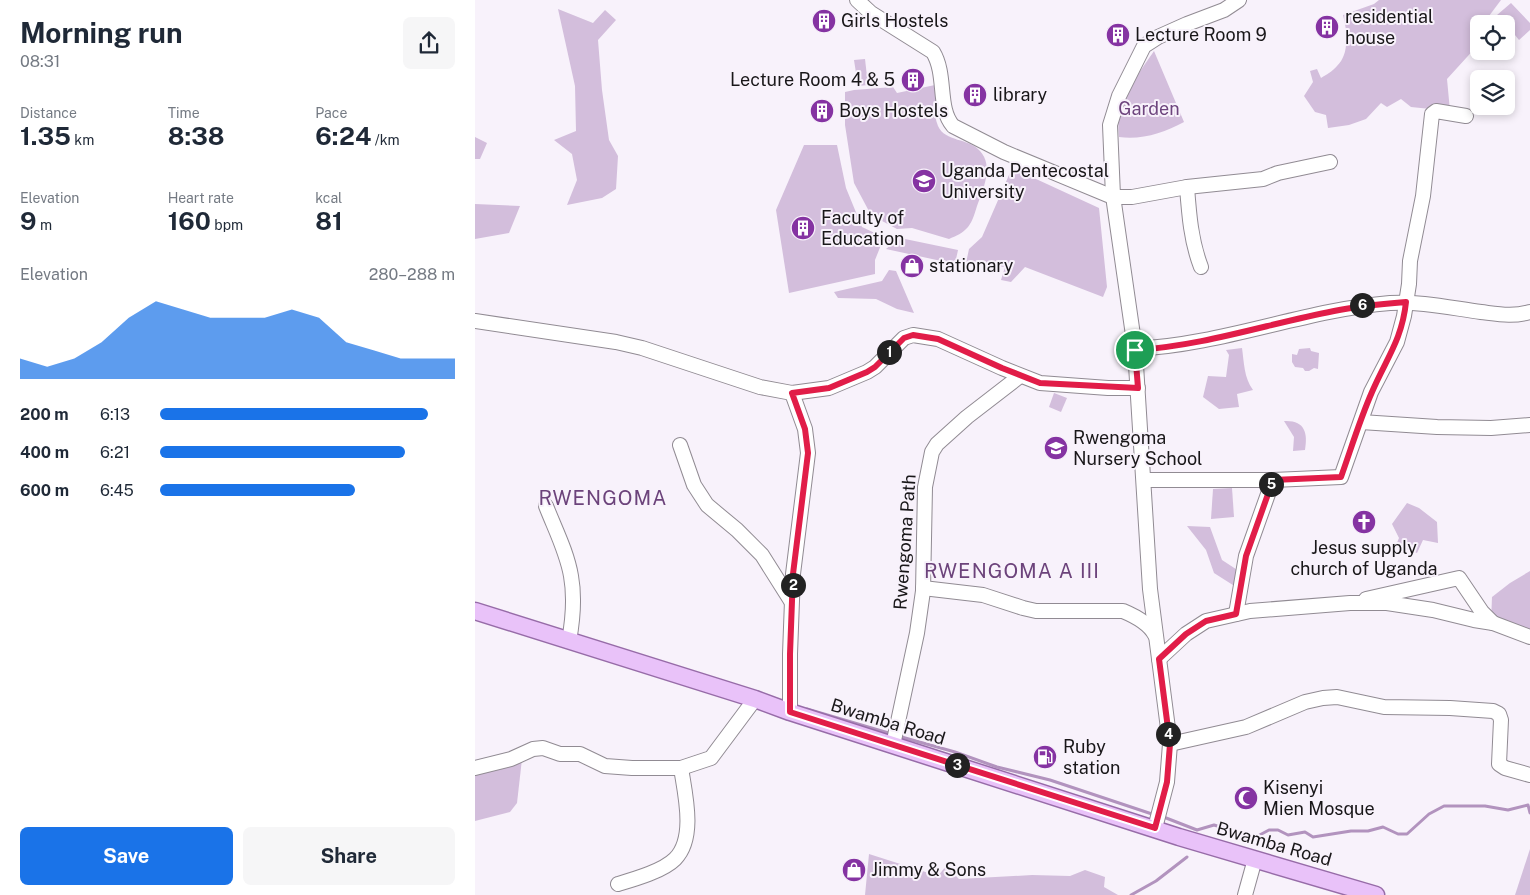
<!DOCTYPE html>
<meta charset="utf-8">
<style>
body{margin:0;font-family:"Public Sans",sans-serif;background:#f6f6f7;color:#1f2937;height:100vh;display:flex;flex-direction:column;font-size:19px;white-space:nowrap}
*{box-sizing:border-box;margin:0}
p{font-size:16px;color:#747a83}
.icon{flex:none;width:28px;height:28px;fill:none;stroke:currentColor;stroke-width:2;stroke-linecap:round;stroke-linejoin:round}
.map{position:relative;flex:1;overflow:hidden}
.side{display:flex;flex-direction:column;background:#fff;width:475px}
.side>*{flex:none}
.buttons{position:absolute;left:995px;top:15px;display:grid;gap:10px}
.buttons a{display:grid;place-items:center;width:45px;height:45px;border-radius:8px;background:#fff;box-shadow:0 2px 8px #0003;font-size:25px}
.pin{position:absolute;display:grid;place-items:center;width:42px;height:42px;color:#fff;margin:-21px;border:2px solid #fff;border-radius:50%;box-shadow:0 1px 5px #0007}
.km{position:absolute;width:25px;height:25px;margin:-12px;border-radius:50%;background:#222;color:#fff;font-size:14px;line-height:25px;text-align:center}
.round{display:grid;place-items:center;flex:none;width:52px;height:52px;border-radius:8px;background:#f6f6f7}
.summary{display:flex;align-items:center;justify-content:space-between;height:85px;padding:0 20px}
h1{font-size:28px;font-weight:700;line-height:38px}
.stats{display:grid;grid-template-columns:repeat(3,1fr);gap:8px;height:85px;padding:5px 20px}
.stats div{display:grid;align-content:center}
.stats b{font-size:25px;font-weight:700}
.stats small{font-size:14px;font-weight:400}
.stats p{font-size:14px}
.chart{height:140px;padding:10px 20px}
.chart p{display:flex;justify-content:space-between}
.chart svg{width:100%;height:90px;margin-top:5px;fill:#1a73e8;opacity:.7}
.button{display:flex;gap:10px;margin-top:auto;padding:10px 20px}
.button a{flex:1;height:58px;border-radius:8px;background:#1a73e8;color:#fff;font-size:20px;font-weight:700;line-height:58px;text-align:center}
.button a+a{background:#f6f6f7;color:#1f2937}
ul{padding:0 20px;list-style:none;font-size:16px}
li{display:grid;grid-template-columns:80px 60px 1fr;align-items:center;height:38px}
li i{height:12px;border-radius:6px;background:#1a73e8}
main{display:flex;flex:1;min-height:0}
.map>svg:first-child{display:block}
.green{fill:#d3bedc}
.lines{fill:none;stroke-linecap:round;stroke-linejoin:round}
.stream{stroke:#b293be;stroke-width:3}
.minor-casing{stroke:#918b93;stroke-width:16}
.major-casing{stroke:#976ca8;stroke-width:19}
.minor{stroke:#fff;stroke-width:14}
.major{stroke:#e9c2f9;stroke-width:16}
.route-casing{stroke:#fff;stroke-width:10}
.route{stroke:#e11d48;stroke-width:6}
.labels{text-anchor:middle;stroke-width:4;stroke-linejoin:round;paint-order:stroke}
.poi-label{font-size:18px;fill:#191719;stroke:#f8f2fb;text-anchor:start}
.park-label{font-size:18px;fill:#6d447d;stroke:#f8f2fb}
.street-label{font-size:18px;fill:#191719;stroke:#f8f2fb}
.quarter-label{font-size:20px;letter-spacing:1px;fill:#6c437b;stroke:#f8f2fb}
</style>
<main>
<section class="side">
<div class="summary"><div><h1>Morning run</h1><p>08:31</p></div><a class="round"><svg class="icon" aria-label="share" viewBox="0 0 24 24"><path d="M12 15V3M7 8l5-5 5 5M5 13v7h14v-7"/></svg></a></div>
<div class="stats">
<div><p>Distance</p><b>1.35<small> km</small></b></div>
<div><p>Time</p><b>8:38</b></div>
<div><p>Pace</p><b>6:24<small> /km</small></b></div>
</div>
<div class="stats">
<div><p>Elevation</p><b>9<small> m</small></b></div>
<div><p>Heart rate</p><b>160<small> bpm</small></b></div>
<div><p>kcal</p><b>81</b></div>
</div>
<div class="chart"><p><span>Elevation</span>280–288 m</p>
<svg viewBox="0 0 160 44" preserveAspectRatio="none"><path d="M0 44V34L10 38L20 34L30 26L40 14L50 6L60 10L70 14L80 14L90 14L100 10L110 14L120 26L130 30L140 34L150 34L160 34V44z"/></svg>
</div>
<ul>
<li><b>200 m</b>6:13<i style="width:91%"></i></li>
<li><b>400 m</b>6:21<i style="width:83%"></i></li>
<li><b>600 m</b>6:45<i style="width:66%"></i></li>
</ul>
<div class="button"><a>Save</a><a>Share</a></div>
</section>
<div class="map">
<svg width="1055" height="895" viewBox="0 0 1055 895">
<rect width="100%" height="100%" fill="#f8f2fb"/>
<g class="green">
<path d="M904 0H1026L1008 24H1004V39L1002 46 972 79 975 111 936 107 926 99 912 107 906 103 891 119 874 125 853 128 851 115 840 112 829 96 838 82 835 71 842 69 846 78C851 75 858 71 862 66 875 54 872 30 868 15L899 4Z"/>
<path d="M1036 3 1055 23V30L1044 40 1031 24 1022 15Z"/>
<path d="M83 9 118 23 130 10 141 20 123 40 127 90 134 140 143 156 141 189 127 198 92 205 102 180 97 154 79 140 101 131 100 86Z"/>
<path d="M679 51 709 122C689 133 667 140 644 137 643 128 643 119 645 110 649 92 669 66 679 51Z"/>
<path d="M390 59 393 85 383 86 379 60Z"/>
<path d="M460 85C465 98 457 113 463 126 470 142 494 138 505 151 519 166 508 190 502 206 500 212 498 221 493 227 488 233 481 236 474 239L437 228 422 229 396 215 379 183 370 125V92L379 90 418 87 422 93Z"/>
<path d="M0 137 12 143 5 159H0Z"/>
<path d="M329 145H362L371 188 387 227 417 241 406 245 400 260V274L314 293 301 210Z"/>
<path d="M537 168 624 208 632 287 628 297 550 267 536 282 526 280 530 267 491 263 494 249 507 237Z"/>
<path d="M0 204 45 206 34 233 0 239Z"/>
<path d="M430 239 483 250 480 264 411 249 422 240Z"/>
<path d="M414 270 421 271 439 313 422 309 401 299 363 298 359 292 407 281Z"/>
<path d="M767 348C769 362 769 378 778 390L762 394 764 407 744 409 728 397 733 376 751 377 754 355 751 350Z"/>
<path d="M835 348 836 351 844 353 843 369 839 368 834 371H830L828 368 820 367 817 362V354L822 355 824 349Z"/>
<path d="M579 393 592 398 586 412 574 407Z"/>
<path d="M809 421C830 420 833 433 830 450L818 451 819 437Z"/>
<path d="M757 488 759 517 736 519 738 489Z"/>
<path d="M932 503 944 508 962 522 963 543 948 540 942 553 921 545 924 538 917 524Z"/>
<path d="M712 526 735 527 747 560 770 575 761 587 739 573 731 550Z"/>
<path d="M1055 571V636L1016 622 1017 597 1035 583Z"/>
<path d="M47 759 42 803 35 812 0 821V771Z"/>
<path d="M1055 849V895H1040Z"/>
<path d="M394 854 463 876 471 866 484 879 557 875 595 876 610 870 630 877 629 887 643 895H390Z"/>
</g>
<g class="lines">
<g class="stream">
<path d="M332 709 417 734"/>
<path d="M423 736 480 752 522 767 575 780 680 815"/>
<path d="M686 816 722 830 739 825 752 829 759 837 767 839 779 838 794 830H803L813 835 830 832 838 837 876 831H893L908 827 923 834H932L954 814 969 806H1010L1033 810 1053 805 1055 813"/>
<path d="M656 895 681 881 712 857"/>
</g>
<g class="minor-casing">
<g id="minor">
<path d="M382 0 396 13 458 52C472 75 462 108 478 126L529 152 633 195 644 197H657L712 187 788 179 803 173 855 162"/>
<path d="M712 187C714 214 716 241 726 267"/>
<path d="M0 321 141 342 167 348 285 387 317 393 354 388 392 372 400 367 429 338 438 335 463 339 527 368 565 383 633 388H663"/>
<path d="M660 349C747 345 829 310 915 303 945 301 976 308 1006 312 1023 314 1038 317 1055 312"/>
<path d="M886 422 962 427 1016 428 1055 425"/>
<path d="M205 445 219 485 232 505 262 530 287 555 316 601"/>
<path d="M669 480H798L866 477 896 392 922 342 929 316 934 284 935 261 948 196 957 114 961 111 991 116"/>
<path d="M71 506C80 529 92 552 96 576 100 598 98 619 94 641"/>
<path d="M448 588 508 595 548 608 561 611H648C660 616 674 623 680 635"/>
<path d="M891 599 984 578 1007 612 1018 623"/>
<path d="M761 614 771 556 798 480"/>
<path d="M684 659 711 634 731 621 775 611 875 603H912L958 610 999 620 1018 623 1055 637"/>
<path d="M315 712V654L318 574 333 453 330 429 317 393"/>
<path d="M695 744 771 727 830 702 848 698 862 697 909 707 975 708 1018 711 1024 714 1026 720 1024 764 1030 768 1055 775"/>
<path d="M418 745 442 633 448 591 450 487 457 452 462 444 492 417 545 376"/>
<path d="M0 768 36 759 58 749 68 748 85 754H105L130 766 157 768H206L236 758 280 699"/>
<path d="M680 828 692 782 695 744 675 589 660 349 638 196 635 125 644 96 669 46 683 37 712 24 749 10 764 0"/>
<path d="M143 884C160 879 188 871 200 859 221 838 210 794 206 768"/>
<path d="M770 895 780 859"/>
</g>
</g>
<g class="major-casing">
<path id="major" d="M0 611 280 699 315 712 704 837 901 895"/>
</g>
<use href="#minor" class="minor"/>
<use href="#major" class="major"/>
</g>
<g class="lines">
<g class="route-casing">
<path id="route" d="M931 302C927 340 911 359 897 392 885 419 876 449 866 477L798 480 771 556 761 614 731 621 711 634 684 659 695 744 692 782 680 828 315 712V654L318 574 333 453 330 429 317 393 354 388 392 372 400 367 429 338 438 335 463 339 527 368 565 383 663 388 660 350C728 346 792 324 859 311 883 306 906 304 931 302Z"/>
</g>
<use href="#route" class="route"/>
</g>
<defs>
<g id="building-disc" transform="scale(1.25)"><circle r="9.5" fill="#8533a2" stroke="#f8f2fb"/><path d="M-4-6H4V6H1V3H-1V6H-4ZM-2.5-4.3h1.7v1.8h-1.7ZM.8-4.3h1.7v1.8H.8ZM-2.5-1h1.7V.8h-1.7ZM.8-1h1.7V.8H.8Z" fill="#fff"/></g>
<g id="university-disc" transform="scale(1.25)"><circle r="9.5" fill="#8533a2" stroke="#f8f2fb"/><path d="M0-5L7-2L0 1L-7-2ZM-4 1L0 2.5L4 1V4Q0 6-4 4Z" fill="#fff"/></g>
<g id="shop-disc" transform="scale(1.25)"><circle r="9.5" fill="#8533a2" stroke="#f8f2fb"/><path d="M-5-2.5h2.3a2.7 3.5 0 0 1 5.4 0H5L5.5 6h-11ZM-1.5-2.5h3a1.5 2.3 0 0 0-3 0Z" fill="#fff"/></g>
<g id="school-disc" transform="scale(1.25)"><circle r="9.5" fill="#8533a2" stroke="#f8f2fb"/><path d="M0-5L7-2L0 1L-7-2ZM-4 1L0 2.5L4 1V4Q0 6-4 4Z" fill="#fff"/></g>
<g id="church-disc" transform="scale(1.25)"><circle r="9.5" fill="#8533a2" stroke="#f8f2fb"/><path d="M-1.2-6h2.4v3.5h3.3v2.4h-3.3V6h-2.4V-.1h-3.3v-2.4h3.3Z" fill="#fff"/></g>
<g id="fuel-disc" transform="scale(1.25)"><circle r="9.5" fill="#8533a2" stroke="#f8f2fb"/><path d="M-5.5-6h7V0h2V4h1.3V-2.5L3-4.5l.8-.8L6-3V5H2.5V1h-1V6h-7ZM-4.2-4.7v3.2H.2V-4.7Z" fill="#fff"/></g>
<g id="mosque-disc" transform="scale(1.25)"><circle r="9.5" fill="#8533a2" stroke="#f8f2fb"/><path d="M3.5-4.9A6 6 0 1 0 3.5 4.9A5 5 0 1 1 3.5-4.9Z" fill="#fff"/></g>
</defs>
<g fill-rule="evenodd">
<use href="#building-disc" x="349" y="21"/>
<use href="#building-disc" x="852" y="27"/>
<use href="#building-disc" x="643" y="35"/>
<use href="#building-disc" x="438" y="80"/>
<use href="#building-disc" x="500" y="95"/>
<use href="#building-disc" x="347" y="111"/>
<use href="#university-disc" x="449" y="181"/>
<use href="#building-disc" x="328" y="228"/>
<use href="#shop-disc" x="437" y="266"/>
<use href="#school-disc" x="581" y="448"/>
<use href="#church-disc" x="889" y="522"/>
<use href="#fuel-disc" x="570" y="757"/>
<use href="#mosque-disc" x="771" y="798"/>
<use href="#shop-disc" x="379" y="870"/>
</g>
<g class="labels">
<g class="poi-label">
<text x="870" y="23">residential<tspan x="870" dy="21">house</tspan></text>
<text x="366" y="27">Girls Hostels</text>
<text x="660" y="41">Lecture Room 9</text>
<text x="420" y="86" text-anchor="end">Lecture Room 4 &amp; 5</text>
<text x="518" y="101">library</text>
<text x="364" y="117">Boys Hostels</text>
<text x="466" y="177">Uganda Pentecostal<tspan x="466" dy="21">University</tspan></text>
<text x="346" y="224">Faculty of<tspan x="346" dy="21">Education</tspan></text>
<text x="454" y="272">stationary</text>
<text x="598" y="444">Rwengoma<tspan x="598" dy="21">Nursery School</tspan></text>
<text x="889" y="554" text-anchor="middle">Jesus supply<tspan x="889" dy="21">church of Uganda</tspan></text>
<text x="588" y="753">Ruby<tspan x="588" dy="21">station</tspan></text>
<text x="788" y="794">Kisenyi<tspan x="788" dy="21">Mien Mosque</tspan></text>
<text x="396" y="876">Jimmy &amp; Sons</text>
</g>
<g class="park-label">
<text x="674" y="115">Garden</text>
</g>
<g class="street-label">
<text transform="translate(430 542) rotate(-86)" y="6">Rwengoma Path</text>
<text transform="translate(413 722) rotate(17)" y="6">Bwamba Road</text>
<text transform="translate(799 844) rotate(16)" y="6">Bwamba Road</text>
</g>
<g class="quarter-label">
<text x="128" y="505">RWENGOMA</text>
<text x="537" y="578">RWENGOMA A III</text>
</g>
</g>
</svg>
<div class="buttons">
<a><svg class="icon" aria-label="locate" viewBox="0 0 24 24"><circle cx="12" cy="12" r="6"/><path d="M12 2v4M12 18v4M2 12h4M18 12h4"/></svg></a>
<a><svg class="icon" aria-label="layers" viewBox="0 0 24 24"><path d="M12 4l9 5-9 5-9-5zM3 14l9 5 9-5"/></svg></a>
</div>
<div class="pin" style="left:660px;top:350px;background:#1e9e55"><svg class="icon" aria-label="arrive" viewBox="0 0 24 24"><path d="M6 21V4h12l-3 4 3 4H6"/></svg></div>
<b class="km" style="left:414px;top:352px">1</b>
<b class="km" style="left:318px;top:585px">2</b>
<b class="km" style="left:482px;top:765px">3</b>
<b class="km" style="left:693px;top:734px">4</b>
<b class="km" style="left:796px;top:484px">5</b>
<b class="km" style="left:887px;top:305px">6</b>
</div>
</main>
